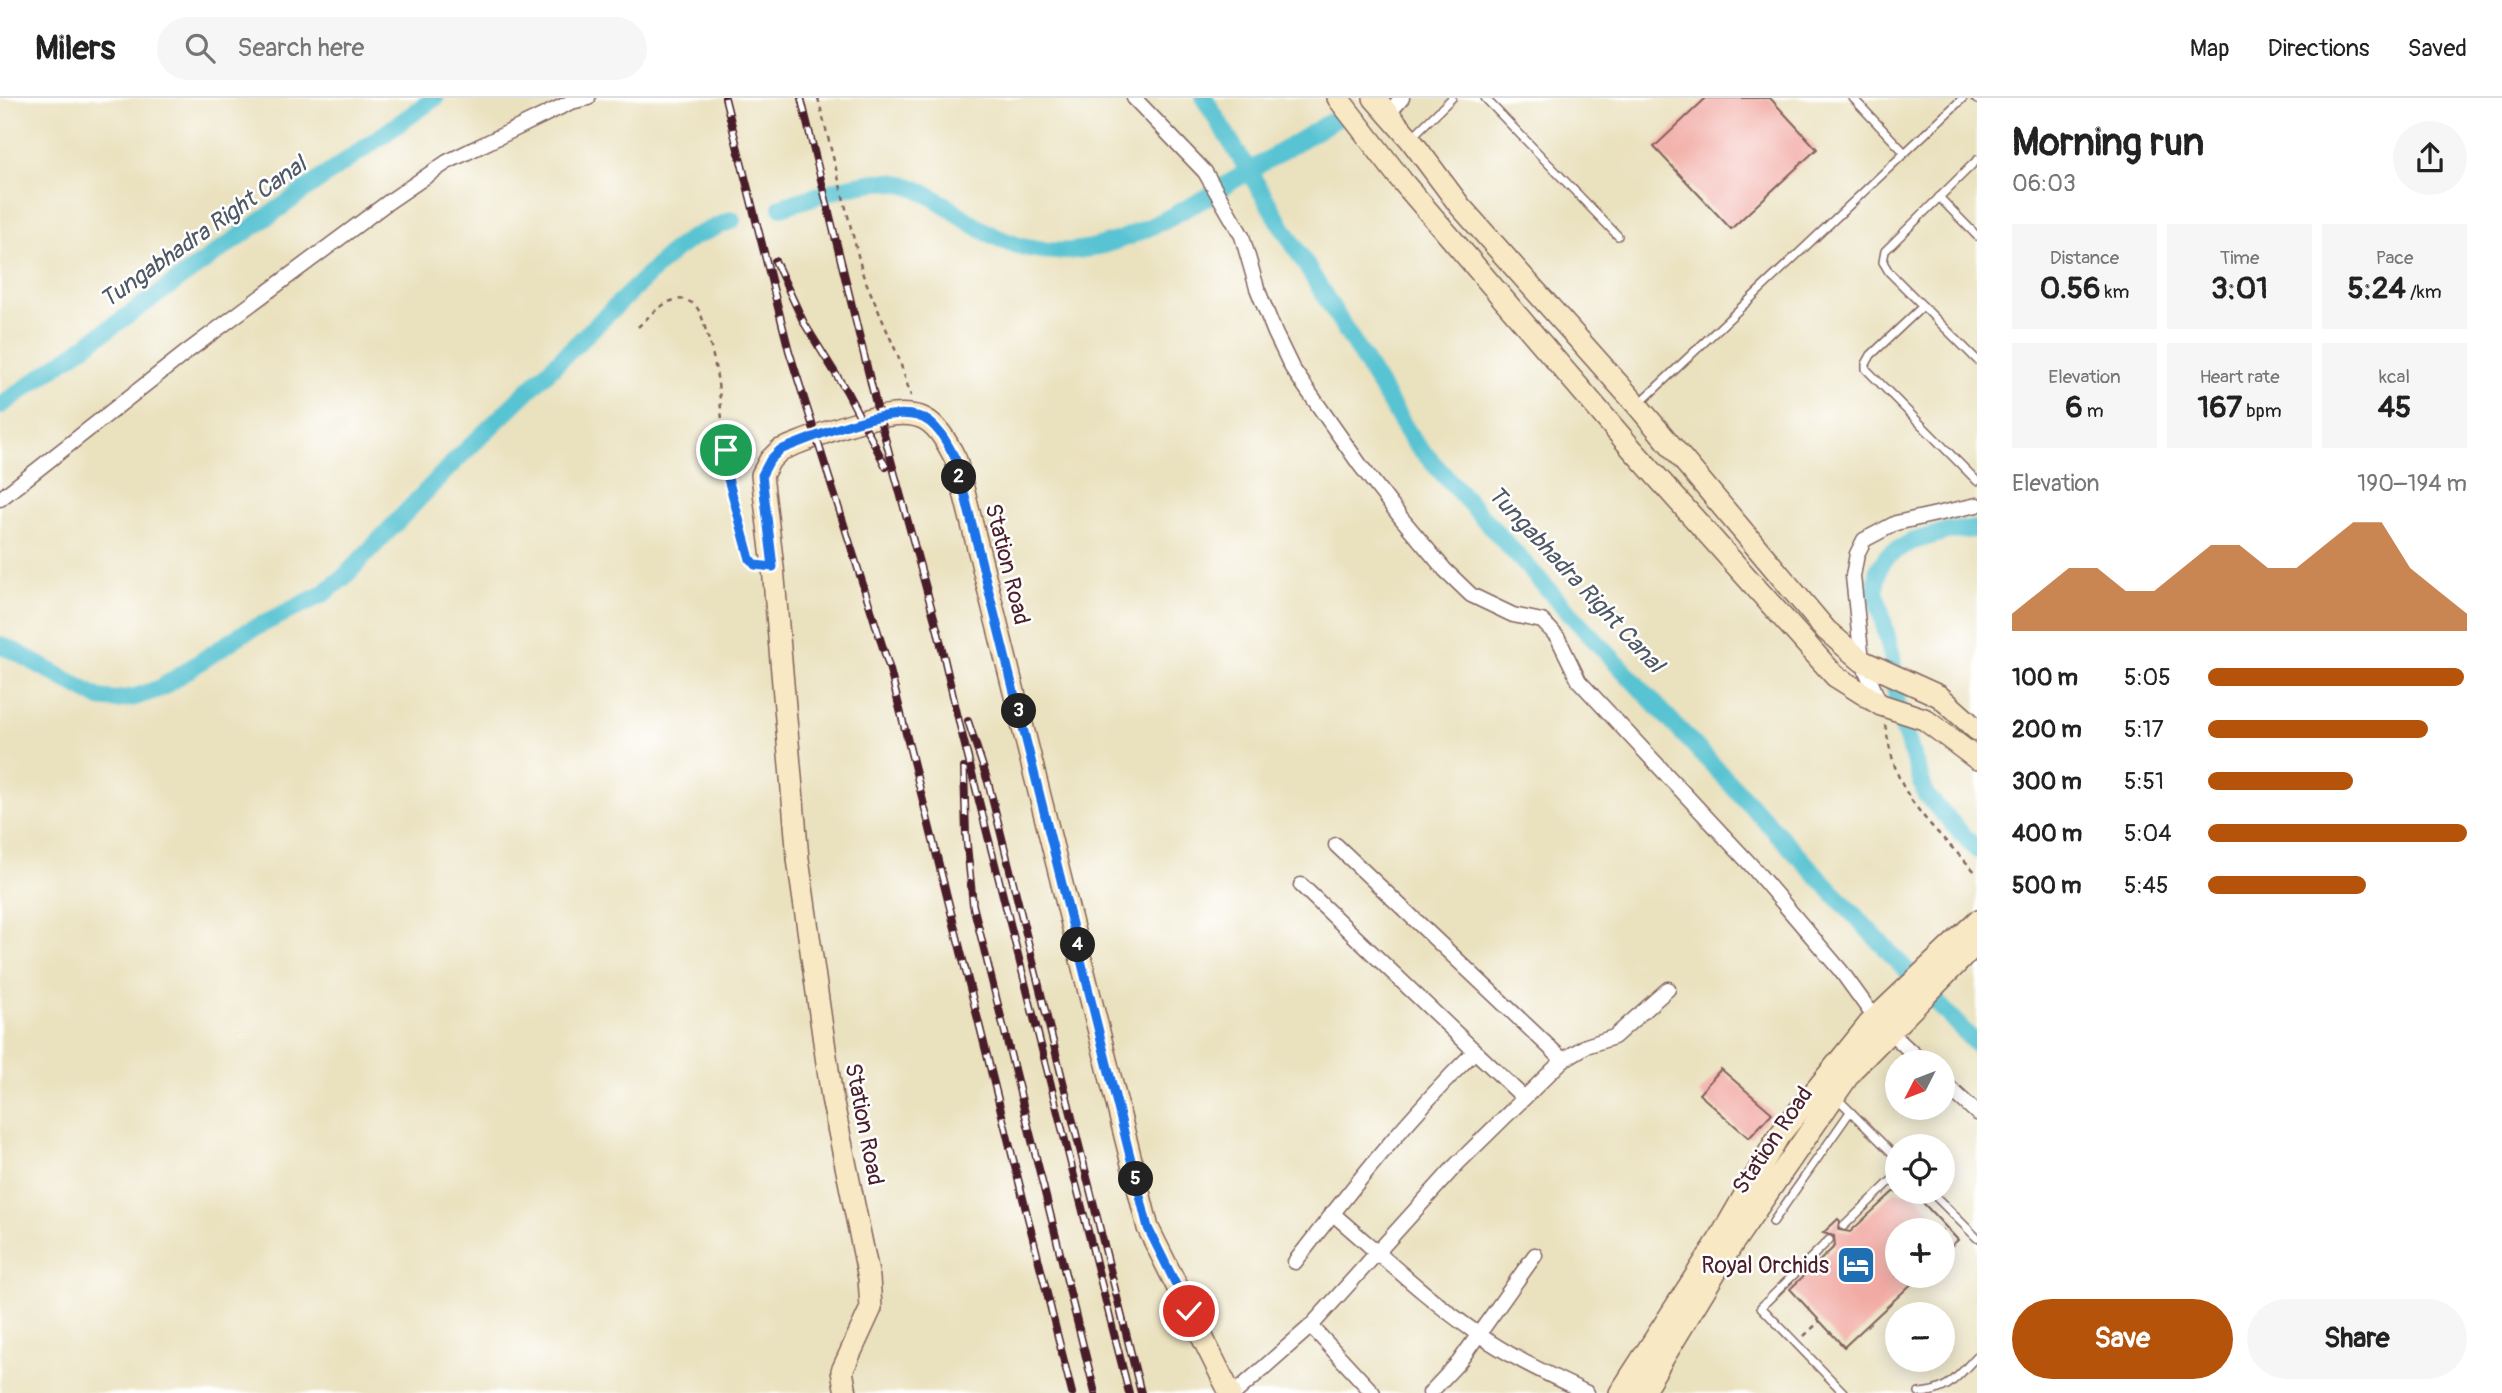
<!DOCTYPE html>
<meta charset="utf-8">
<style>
body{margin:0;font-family:Pangolin,sans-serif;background:#f6f6f6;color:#222;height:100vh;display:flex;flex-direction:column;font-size:26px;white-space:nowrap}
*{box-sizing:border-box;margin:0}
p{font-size:23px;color:#767676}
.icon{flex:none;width:38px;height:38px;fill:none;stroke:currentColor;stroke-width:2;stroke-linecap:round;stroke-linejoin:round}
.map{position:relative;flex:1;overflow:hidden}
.details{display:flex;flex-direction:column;background:#fff;width:525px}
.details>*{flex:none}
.needle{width:46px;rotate:228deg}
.controls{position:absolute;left:1885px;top:952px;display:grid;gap:14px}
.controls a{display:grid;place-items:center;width:70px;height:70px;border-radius:50%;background:#fff;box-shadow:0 4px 18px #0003;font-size:35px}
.pin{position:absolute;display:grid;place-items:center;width:60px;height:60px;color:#fff;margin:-30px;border:4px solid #fff;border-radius:50%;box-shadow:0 2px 7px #0007}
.km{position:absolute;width:35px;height:35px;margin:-18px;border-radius:50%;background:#222;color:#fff;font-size:19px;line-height:35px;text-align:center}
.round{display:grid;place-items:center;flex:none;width:74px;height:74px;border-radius:37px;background:#f6f6f6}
.headline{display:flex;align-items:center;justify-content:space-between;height:119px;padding:0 35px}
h1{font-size:38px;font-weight:700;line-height:52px}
.stats{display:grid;grid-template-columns:repeat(3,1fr);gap:10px;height:119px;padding:7px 35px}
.stats div{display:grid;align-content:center;border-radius:0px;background:#f6f6f6;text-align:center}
.stats b{font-size:30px;font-weight:700}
.stats small{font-size:19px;font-weight:400}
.stats p{font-size:19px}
.chart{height:196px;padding:14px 35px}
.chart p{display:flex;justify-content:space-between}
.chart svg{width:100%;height:126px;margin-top:7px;fill:#b45309;opacity:.7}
.button{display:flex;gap:14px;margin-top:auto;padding:14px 35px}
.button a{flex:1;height:80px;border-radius:42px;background:#b45309;color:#fff;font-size:28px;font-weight:700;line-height:80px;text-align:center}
.button a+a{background:#f6f6f6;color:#222}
ul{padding:0 35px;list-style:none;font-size:23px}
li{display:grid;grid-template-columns:112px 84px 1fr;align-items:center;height:52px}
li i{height:18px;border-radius:9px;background:#b45309}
header{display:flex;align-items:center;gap:42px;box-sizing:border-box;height:98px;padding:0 35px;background:#fff;border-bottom:2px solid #e0e0e0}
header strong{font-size:33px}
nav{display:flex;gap:38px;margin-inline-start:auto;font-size:24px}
.search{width:490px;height:63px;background:#f6f6f6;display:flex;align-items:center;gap:18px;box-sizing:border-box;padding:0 24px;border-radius:38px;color:#767676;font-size:26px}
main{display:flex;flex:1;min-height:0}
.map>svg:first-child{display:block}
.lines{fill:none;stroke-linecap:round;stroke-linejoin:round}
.canal{stroke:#58c3d2;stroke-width:18}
.building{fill:#f2aba4}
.lane-casing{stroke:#82635e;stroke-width:10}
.street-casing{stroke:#82635e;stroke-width:17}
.secondary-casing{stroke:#82635e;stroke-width:24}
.path{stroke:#82635e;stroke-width:2.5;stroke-dasharray:5 5;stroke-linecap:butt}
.lane{stroke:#fff;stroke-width:7}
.street{stroke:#fff;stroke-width:14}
.secondary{stroke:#f8e8c3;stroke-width:21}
.rail-casing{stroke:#4a1f2b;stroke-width:8}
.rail{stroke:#fff;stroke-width:5;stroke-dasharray:16;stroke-linecap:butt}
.route-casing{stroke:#fff;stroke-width:14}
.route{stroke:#1a73e8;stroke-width:9}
.labels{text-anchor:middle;stroke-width:5;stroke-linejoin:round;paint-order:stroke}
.street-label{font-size:23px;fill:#4a1f2b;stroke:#fff}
.poi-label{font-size:23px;fill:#4a1f2b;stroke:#fff;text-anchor:end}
.water-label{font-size:24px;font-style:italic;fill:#4f5865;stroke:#fff}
</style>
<header>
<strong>Milers</strong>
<div class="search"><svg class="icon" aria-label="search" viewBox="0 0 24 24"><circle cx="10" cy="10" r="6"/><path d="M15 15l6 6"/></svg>Search here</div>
<nav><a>Map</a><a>Directions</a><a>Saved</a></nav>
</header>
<main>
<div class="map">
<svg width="1977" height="1295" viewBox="0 0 1977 1295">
<rect width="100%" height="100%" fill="#fff"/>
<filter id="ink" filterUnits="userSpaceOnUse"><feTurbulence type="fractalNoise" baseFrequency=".0143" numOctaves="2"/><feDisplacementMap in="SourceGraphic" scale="14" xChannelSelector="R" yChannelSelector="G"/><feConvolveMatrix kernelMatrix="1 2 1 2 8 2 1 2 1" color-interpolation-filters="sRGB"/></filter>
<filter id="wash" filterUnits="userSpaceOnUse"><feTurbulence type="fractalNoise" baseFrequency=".00686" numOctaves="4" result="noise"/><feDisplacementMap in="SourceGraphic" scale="28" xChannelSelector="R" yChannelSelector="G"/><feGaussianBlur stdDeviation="1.57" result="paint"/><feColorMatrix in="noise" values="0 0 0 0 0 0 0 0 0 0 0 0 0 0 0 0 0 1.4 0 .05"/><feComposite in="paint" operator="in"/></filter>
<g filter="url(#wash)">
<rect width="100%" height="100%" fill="#eae1be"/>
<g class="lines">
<g class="canal">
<path d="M1204 0 1414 344 1574 520 1977 947"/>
<path d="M1224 88 1344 16"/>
<path d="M781 109C813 100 857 82 890 84 922 87 949 110 974 127 1062 183 1133 139 1213 96"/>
<path d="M0 308 435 0"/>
<path d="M1977 431 1947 433 1911 444 1888 457 1879 470 1875 492 1892 558 1898 614 1926 697 1977 752"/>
<path d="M0 547 16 554 99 600 116 602 135 599 161 590 242 536 323 496 344 479 452 366 672 154 691 140 732 122"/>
</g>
</g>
<g id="blocks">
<g class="building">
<path d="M1706 0H1770L1817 51 1731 131 1654 49Z"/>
<path d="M1721 971 1772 1015 1749 1040 1699 996Z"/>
<path d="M1893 1094H1913L1958 1142 1942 1156V1132H1897V1178H1920L1844 1249 1790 1191 1835 1148 1834 1138 1823 1135 1838 1121 1840 1123 1839 1132 1850 1134Z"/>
</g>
</g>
</g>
<g filter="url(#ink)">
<use href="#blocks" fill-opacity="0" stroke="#82635e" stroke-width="2"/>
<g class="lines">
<g class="lane-casing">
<g id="lane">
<path d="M1485 0 1618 138"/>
<path d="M1853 0 1904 54"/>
<path d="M1975 0 1977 2"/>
<path d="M1413 38 1452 0"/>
<path d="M1977 62 1885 153 1883 164 1889 174 1977 262"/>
<path d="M1939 99 1977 138"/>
<path d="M1923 208 1871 257 1866 266V271L1977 383"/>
<path d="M1640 305 1963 0"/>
<path d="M1834 1000 1841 1004 1897 1060"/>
<path d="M1931 1094 1977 1140"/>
<path d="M1773 1124 1850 1014"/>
<path d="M1844 1128 1897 1077"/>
<path d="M1829 1142 1761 1209 1844 1295"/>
<path d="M1919 1295C1948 1294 1958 1278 1977 1258"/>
</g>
</g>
<g class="street-casing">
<g id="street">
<path d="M1134 0 1205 74 1242 138 1257 190 1275 235 1292 270 1360 367 1402 421 1445 472 1471 497 1513 517 1542 523 1551 532 1558 540 1579 583 1750 766 1841 873 1875 920 1922 964"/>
<path d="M1387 17 1402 0"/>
<path d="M0 401 188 253 387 105 447 64 571 4 588 0"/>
<path d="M1880 606 1862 563 1853 478 1857 456 1864 442 1896 425 1977 407"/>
<path d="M1336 747 1563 962"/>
<path d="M1301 787 1524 1000"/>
<path d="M1942 983 1977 1015"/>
<path d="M1332 1115C1380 1156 1426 1200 1478 1236 1512 1260 1550 1277 1587 1295"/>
<path d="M1295 1164C1352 1090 1408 1019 1475 953"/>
<path d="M1311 1228 1373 1295"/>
<path d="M1235 1295 1311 1228 1457 1066 1563 962 1586 948 1614 939 1668 891"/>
<path d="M1430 1295 1459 1264 1535 1157"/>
</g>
</g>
<g class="secondary-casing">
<g id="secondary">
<path d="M1338 0 1402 83 1632 351 1835 578 1881 607 1924 621 1977 661"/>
<path d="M1374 0 1410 41 1460 108 1637 307 1826 532 1862 563 1939 598 1977 632"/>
<path d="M846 1295 842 1273 871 1210 869 1180 832 1000 798 761 773 469 762 377 770 362 780 352C815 339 882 309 917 318 936 322 948 346 956 362L1148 1130 1230 1295"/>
<path d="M1620 1295 1720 1140 1778 1039 1869 926 1977 823"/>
<path d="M1642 1295 1733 1145 1853 971 1977 845"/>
</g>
</g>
<g class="path">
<path d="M818 0 863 177 898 258 911 298"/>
<path d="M638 229C651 217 672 192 692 205 701 211 703 223 706 233 722 282 721 325 727 376 730 398 742 444 752 463"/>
<path d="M1885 627C1889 647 1893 668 1902 686 1919 720 1952 748 1977 776"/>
<path d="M1804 1238 1820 1223"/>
</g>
<use href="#lane" class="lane"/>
<use href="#street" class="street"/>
<use href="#secondary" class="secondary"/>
<g class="rail-casing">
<g id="rail">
<path d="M725 0 789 253 890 572 1072 1295"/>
<path d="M801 0 879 318 938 534 960 628 1129 1295"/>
<path d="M775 163 804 225 847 294 886 369"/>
<path d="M968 623 988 684 1141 1295"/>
<path d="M964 670 966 737 973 807 1095 1295"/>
</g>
</g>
<use href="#rail" class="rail"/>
</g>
</g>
<g class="lines" filter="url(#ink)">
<g class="route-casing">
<path id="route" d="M726 352 727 377 750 461 755 467 773 469 762 377 770 362 780 352C814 339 882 309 917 318 936 322 948 346 956 362L1148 1130 1189 1213"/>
</g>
<use href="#route" class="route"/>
</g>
<defs>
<g id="hotel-square" transform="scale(2.0125)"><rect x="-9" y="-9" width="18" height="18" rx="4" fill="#1f6fb2" stroke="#fff"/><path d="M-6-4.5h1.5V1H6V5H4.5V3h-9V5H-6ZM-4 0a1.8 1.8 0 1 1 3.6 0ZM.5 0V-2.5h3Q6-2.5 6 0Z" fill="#fff"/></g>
</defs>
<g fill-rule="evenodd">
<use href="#hotel-square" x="1856" y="1167"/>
</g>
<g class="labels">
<g class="street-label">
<text transform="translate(1008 466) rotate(76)" y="8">Station Road</text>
<text transform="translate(865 1026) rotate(79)" y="8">Station Road</text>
<text transform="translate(1772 1042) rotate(-56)" y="8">Station Road</text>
</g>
<g class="poi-label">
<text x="1829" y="1175">Royal Orchids</text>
</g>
<g class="water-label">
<text transform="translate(203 134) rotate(-35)" y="8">Tungabhadra Right Canal</text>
<text transform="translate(1576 481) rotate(47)" y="8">Tungabhadra Right Canal</text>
</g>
</g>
</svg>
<div class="controls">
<a><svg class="needle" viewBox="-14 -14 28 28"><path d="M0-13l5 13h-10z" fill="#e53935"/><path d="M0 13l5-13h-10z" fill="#767676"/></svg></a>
<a><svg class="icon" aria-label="locate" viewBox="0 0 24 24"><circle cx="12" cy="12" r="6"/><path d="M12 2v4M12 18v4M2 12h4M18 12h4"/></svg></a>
<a>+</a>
<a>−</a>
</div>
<div class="pin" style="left:726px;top:352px;background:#1e9e55"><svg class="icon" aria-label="arrive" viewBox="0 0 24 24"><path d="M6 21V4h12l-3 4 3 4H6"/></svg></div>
<div class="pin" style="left:1189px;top:1213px;background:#d93025"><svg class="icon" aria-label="check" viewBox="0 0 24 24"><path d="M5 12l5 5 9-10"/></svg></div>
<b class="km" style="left:959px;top:379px">2</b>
<b class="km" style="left:1019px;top:613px">3</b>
<b class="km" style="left:1078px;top:847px">4</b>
<b class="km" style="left:1136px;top:1081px">5</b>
</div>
<section class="details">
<div class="headline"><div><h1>Morning run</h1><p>06:03</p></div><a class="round"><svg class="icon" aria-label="share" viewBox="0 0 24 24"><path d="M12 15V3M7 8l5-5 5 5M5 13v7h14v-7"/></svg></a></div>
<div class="stats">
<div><p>Distance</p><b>0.56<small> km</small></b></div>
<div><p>Time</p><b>3:01</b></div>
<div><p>Pace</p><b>5:24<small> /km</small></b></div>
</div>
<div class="stats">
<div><p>Elevation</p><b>6<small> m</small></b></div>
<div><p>Heart rate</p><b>167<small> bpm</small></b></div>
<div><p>kcal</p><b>45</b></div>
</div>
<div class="chart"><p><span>Elevation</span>190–194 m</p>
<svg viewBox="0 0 160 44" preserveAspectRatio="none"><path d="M0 44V38L10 30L20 22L30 22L40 30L50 30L60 22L70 14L80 14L90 22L100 22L110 14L120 6L130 6L140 22L150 30L160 38V44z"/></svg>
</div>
<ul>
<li><b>100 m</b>5:05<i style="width:99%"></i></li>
<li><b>200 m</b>5:17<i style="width:85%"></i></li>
<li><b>300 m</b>5:51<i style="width:56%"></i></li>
<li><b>400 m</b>5:04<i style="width:100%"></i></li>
<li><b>500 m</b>5:45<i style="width:61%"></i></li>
</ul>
<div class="button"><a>Save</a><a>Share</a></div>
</section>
</main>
